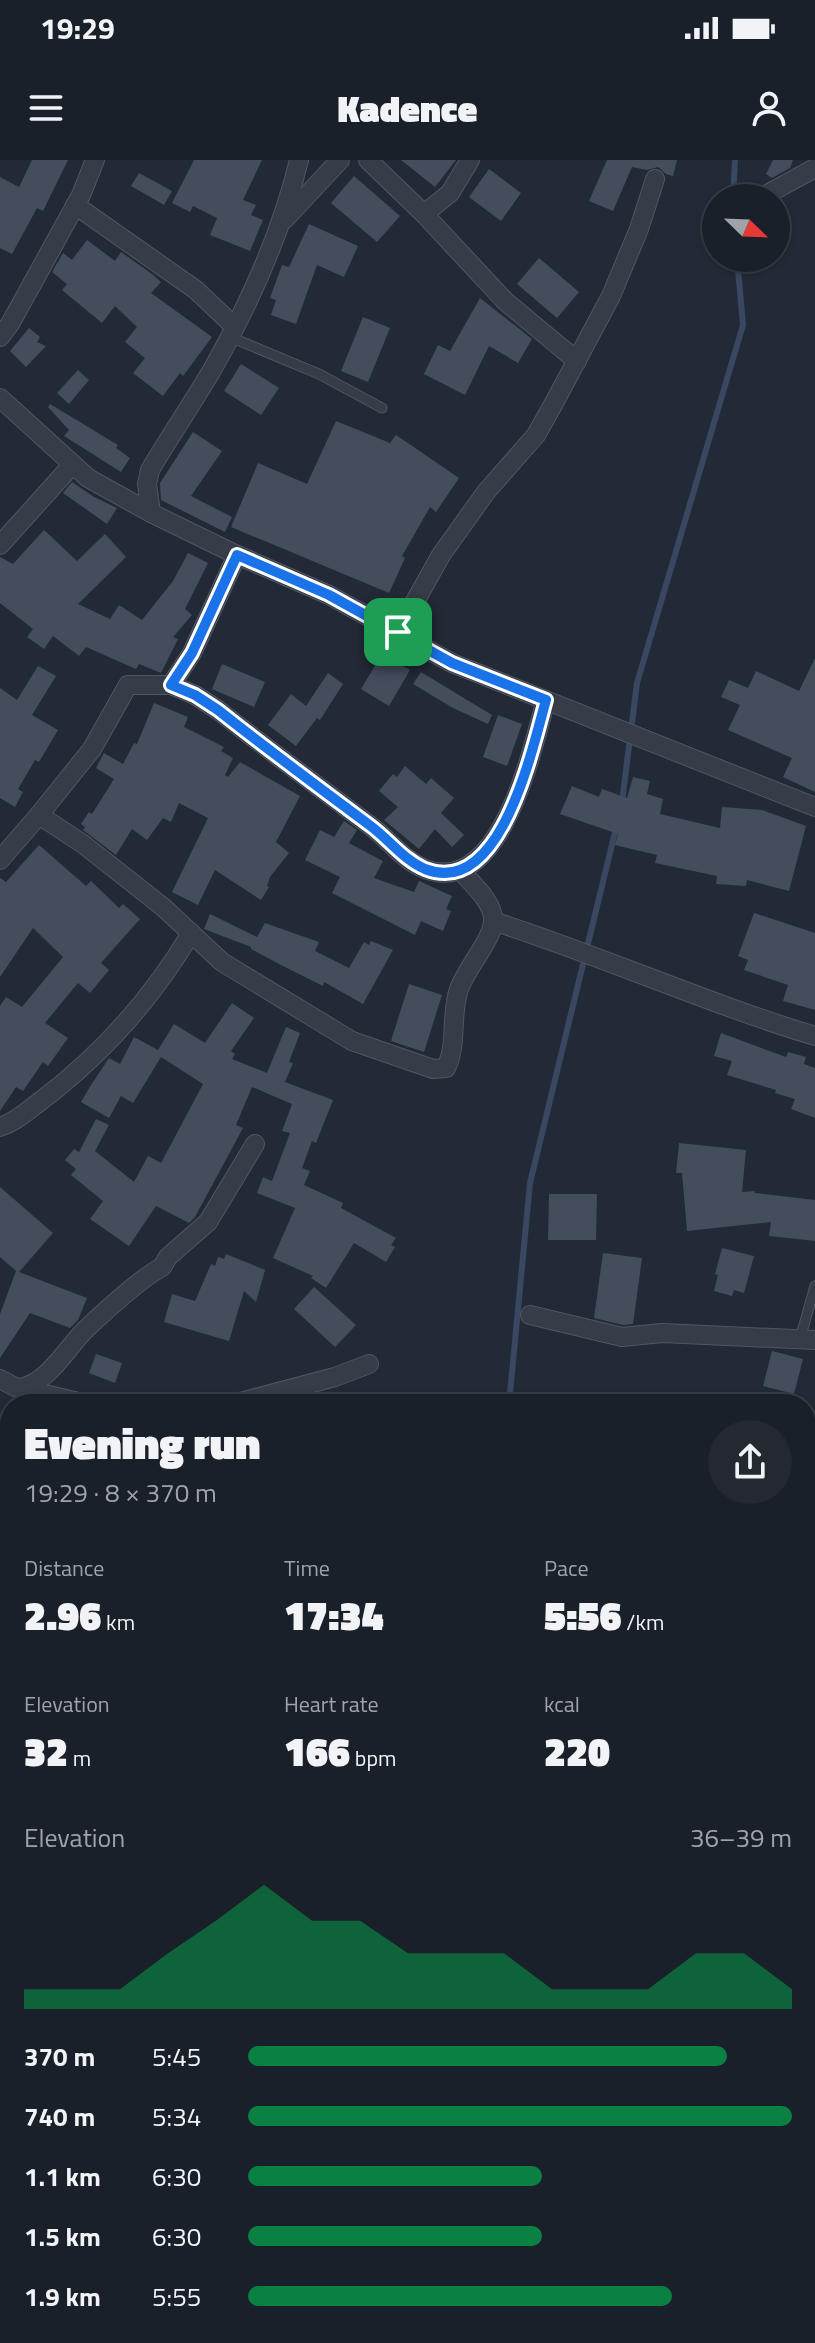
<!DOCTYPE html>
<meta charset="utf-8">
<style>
body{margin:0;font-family:"Titillium Web",sans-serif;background:#232831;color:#f1f3f6;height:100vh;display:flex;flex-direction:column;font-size:30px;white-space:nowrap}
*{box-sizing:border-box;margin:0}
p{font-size:26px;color:#9fa3a8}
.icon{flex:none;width:44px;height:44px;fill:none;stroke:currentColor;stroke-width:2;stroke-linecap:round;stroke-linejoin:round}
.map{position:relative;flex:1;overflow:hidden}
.details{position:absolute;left:0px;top:1234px;width:816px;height:950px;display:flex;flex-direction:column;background:#1a2029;border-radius:32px 32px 0 0;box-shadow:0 2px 6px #0004,0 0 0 2px #383e46}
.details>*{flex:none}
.needle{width:52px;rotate:113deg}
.controls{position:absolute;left:702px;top:24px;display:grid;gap:16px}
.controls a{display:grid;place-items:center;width:88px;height:88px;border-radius:50%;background:#1a2029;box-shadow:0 2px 6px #0004,0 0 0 2px #383e46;font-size:40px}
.pin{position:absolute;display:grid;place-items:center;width:68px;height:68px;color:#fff;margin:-34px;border-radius:16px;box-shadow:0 4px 12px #0006}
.round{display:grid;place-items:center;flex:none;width:84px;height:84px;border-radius:42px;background:#232831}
.overview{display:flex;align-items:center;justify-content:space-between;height:136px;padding:0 24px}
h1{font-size:44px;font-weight:800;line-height:60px}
.metrics{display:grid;grid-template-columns:repeat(3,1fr);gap:12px;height:136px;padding:8px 24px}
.metrics div{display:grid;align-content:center}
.metrics b{font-size:40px;font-weight:800}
.metrics small{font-size:22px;font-weight:400}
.metrics p{font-size:22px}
.chart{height:224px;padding:16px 24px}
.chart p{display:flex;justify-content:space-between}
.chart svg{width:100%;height:144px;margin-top:8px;fill:#0b8043;opacity:.7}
ul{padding:0 24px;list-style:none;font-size:26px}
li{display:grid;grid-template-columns:128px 96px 1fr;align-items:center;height:60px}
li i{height:20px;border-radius:10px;background:#0b8043}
.status{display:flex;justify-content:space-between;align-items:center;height:56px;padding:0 40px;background:#1a2029;direction:ltr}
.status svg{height:22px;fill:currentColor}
header{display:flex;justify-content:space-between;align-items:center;height:104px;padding:0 24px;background:#1a2029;font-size:36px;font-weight:800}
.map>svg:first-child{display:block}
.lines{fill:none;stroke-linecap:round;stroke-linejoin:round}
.stream{stroke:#394760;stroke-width:6}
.building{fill:#444d5c}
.service-casing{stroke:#515762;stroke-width:11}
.minor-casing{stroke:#515762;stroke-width:20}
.tertiary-casing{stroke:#515762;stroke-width:24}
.service{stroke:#363c48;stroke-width:9}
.minor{stroke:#363c48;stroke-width:18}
.tertiary{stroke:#363c48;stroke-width:22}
.route-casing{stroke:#fff;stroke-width:16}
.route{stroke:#1a73e8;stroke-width:10}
</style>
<div class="status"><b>19:29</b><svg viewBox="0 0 49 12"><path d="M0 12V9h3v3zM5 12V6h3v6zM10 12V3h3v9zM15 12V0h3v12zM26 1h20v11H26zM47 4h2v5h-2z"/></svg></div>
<header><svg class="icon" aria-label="menu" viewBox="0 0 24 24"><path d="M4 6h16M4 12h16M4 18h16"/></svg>Kadence<svg class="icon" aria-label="person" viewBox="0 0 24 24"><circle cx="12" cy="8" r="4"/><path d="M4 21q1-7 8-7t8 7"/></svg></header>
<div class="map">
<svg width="815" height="2183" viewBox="0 0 815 2183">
<rect width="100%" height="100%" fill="#222a37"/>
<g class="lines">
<g class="stream">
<path d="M733 38 735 0"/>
<path d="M622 642 637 523 743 165 737 98"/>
<path d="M509 1244 530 1023 616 668"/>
<path d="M0 1314 10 1317"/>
<path d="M653 2174 656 2183"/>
</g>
</g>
<g class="building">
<path d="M32 0H68L43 51 37 48 12 94 0 88V17L19 27Z"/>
<path d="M194 0H262L243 40 256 45 251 55 263 60 250 91 210 75 217 58 193 46 190 52 172 43Z"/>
<path d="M401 0H456L435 27Z"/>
<path d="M607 0H677L673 16 666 14 658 7 647 10 632 7 613 51 589 41Z"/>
<path d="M773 0H793L790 8 772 18 766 14Z"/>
<path d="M489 9 521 33 501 61 469 37Z"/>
<path d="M139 13 172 31 164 45 131 26Z"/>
<path d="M354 16 400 56 377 82 331 43Z"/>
<path d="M309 64 358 86 344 117 317 105 296 164 271 155 276 140 270 138 282 105 289 107Z"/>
<path d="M87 80 115 101 121 92 152 114 161 122 151 133 212 177 183 216 180 213 163 236 133 213 145 198 125 182 137 167 115 146 102 163 62 130 67 124 52 112 63 93 72 100Z"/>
<path d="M539 98 579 132 557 158 517 124Z"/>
<path d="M480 138 532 179 518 203 489 186 465 235 424 214 438 185 450 191Z"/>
<path d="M363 157 390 168 368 222 341 211Z"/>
<path d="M29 168 40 177 37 182 46 186 26 207 10 191Z"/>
<path d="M241 204 279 228 261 255 224 231Z"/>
<path d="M78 210 89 220 69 244 57 233Z"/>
<path d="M50 244 118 285 116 288 130 298 121 312 64 276 69 270 48 247Z"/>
<path d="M336 261 390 283 396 275 459 318 436 352 430 347 402 396 405 398 389 433 231 367 258 303 307 324Z"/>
<path d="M193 272 222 291 191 336 232 357 225 372 161 340 160 323Z"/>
<path d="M72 322 94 337 117 348 107 364 63 333Z"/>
<path d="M44 370 77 401 105 374 126 397 78 444 110 459 119 445 142 460 173 421 188 393 208 403 185 449 192 455 173 477 178 479 161 513 139 504 136 509 86 487 79 496 53 476 44 489 27 477 33 469 0 443V397L13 404Z"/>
<path d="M382 494 410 510 389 546 361 529Z"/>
<path d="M815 498V632L783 617 792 598 728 570 740 545 721 537 729 520 748 528 756 511 799 531Z"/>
<path d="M222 504 265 522 254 547 212 529Z"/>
<path d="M38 506 56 516 32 555 58 570 39 602 35 600 18 629 23 632 15 647 0 638V528L17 540Z"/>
<path d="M421 512 492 555 488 564 453 548 413 524Z"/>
<path d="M328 513 343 524 320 560 317 558 296 586 268 565 291 534 306 546Z"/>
<path d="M154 543 188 557 184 567 224 587 221 591 233 598 225 615 228 617 240 602 300 636 276 682 289 693 270 717 267 726 269 727 261 740 215 710 198 745 172 732 208 658 179 643 171 662 163 658 147 680 132 669 116 695 83 670 85 667 81 664 89 652 92 654 114 619 96 608 104 593 123 604 134 583 137 584Z"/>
<path d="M498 555 522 564 507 606 483 597Z"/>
<path d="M405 606 426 624 431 618 454 638 441 653 464 675 452 687 435 669 419 689 384 660 398 647 379 631 393 614 397 617Z"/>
<path d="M633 617 650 621 647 634 663 639 660 654 720 668 722 647 762 650 806 666 789 731 747 720 746 726 716 724 717 716 655 703 657 695 615 685 618 674 560 654 572 626 599 637 602 629 627 638Z"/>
<path d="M344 661 357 670 349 683 383 701 374 718 414 732 419 721 452 736 446 749 451 751 443 771 421 761 415 775 332 733 340 717 305 700 320 670 334 677Z"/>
<path d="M39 685 86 726 91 721 119 748 123 744 140 759 101 803 109 810 90 833 78 823 45 863 68 878 48 906 43 902 23 931 16 927 0 951V846L6 837 22 847 63 797 33 768 0 817V718L6 722Z"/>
<path d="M754 753 815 773V850L783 841 788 825 744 810 748 800 738 796Z"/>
<path d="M210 754 257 777 265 763 319 782 315 791 349 808 364 782 369 785 371 781 393 790 363 844 324 822 323 826 279 804 251 789V787L204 769Z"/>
<path d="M409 824 442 835 424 892 391 881Z"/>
<path d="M232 843 254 858 231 891 235 894 232 899 267 913 286 867 300 873 289 902 293 903 285 922 333 940 316 983 312 981 302 1008 310 1011 304 1025 343 1043 341 1048 396 1078 391 1085 395 1087 386 1102 354 1083 326 1128 311 1118 313 1116 273 1098 295 1048 257 1033 263 1017 272 1021 290 973 282 971 292 944 252 927 236 965 243 968 195 1057 189 1063 156 1046 129 1086 90 1059 103 1041 71 1015 76 1009 65 1000 74 989 79 992 96 959 109 965 95 991 134 1022 148 996 161 1003 203 924 161 897 133 943 121 936 109 958 81 942 91 925 109 898 120 904 134 877 158 890 174 864 205 883Z"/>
<path d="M721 873 786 897 788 892 806 897 804 904 815 908V958L791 949 795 939 775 933 776 930 727 915 732 901 714 896Z"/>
<path d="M679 983 746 990 742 1032 754 1031 755 1033 815 1040V1081L769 1076 771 1062 687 1071 682 1013H676Z"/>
<path d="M0 1027 53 1073 19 1112 87 1138 78 1160 70 1168 30 1153 0 1198V1154L16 1111 0 1097Z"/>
<path d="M549 1034H597L596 1080H548Z"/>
<path d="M722 1088 754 1096 744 1133 734 1130 732 1136 714 1131 718 1115 715 1114Z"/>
<path d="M603 1093 642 1098 633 1164 623 1165 594 1158Z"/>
<path d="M226 1094 265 1110 256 1142 244 1131 229 1181 164 1162 172 1134 195 1141 211 1104 215 1106 218 1097 224 1099Z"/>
<path d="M314 1127 356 1165 335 1187 294 1149Z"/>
<path d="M772 1191 803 1199 794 1234 763 1226Z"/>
<path d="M96 1194 122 1203 115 1223 89 1213Z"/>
</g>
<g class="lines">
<g class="service-casing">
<g id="service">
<path d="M230 177 319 214 382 248"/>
<path d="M800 1179 815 1126"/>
</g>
</g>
<g class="minor-casing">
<g id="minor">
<path d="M368 0 424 54 505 141 577 201"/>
<path d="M760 38 815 8"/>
<path d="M75 45 196 130 235 167"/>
<path d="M424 54 450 33 470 0"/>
<path d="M285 59 340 0"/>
<path d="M0 177 10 164 81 35 95 0"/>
<path d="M0 238 88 318 151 353 237 395 329 435 452 503 815 647"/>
<path d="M151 353 147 324 150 310C170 276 192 244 212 210 250 143 281 75 299 0"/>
<path d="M0 385 72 305"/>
<path d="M237 395 192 493 171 525H128L92 589 39 655 83 684 163 747 222 802 352 881 433 909 446 908C458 884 450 855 459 829 467 807 491 782 493 762 495 743 471 723 460 710"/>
<path d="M398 472 441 395 486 332 536 275 554 243 611 136 639 69 655 19"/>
<path d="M171 525 195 535 218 550C267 589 318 626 368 664 388 678 402 700 425 709 501 738 532 589 546 540"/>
<path d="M0 700 39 655"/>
<path d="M493 761C602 796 706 843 815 876"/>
<path d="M0 967C16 962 28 950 42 940 101 895 153 837 191 773"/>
<path d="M530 1155 622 1177 662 1173 815 1180"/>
<path d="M0 1219 15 1227 87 1244"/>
<path d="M20 1228C48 1223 66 1189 85 1170 103 1153 141 1118 162 1107L168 1097 208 1062 255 984"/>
<path d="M233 1244 335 1217 369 1204"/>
<path d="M0 1327 10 1328"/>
<path d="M0 1444 10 1445"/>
<path d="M806 1445 815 1448"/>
<path d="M0 1642 10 1644"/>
<path d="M0 1850 10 1852"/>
<path d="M806 1937 815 1942"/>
<path d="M0 2047 10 2048"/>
<path d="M806 2169 815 2175"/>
<path d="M142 2174C165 2183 215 2174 246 2183"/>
</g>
</g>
<g class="tertiary-casing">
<g id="tertiary">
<path d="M806 1759 815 1745"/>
<path d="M516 2183 523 2174"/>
</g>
</g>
<use href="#service" class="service"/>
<use href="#minor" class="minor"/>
<use href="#tertiary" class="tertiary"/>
</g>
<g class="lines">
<g class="route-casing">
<path id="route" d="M237 395 329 435 452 503 546 540C532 589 501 739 425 709 402 699 388 678 368 664 317 626 267 589 218 550L195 535 171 525 192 493Z"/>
</g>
<use href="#route" class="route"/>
</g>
</svg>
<div class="controls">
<a><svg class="needle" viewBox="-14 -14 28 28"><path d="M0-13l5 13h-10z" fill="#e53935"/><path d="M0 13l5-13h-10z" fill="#9fa3a8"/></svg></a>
</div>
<div class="pin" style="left:398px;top:472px;background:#1e9e55"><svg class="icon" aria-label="arrive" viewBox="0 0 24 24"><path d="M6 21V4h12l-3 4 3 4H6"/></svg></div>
<section class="details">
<div class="overview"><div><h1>Evening run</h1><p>19:29 · 8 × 370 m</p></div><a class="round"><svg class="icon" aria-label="share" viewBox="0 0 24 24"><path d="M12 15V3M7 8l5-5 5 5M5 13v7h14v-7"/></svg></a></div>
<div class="metrics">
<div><p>Distance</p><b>2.96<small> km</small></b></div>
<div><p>Time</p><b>17:34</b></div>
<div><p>Pace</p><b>5:56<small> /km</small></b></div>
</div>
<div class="metrics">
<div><p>Elevation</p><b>32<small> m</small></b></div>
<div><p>Heart rate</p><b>166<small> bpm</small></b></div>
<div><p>kcal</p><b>220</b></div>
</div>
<div class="chart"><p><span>Elevation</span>36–39 m</p>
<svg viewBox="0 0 160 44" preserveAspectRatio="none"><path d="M0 44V38L10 38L20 38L30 27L40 17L50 6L60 17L70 17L80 27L90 27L100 27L110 38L120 38L130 38L140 27L150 27L160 38V44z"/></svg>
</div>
<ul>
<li><b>370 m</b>5:45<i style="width:88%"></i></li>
<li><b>740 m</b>5:34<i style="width:100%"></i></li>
<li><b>1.1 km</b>6:30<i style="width:54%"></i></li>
<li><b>1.5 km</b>6:30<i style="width:54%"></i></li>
<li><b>1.9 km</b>5:55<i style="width:78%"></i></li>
</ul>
</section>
</div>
